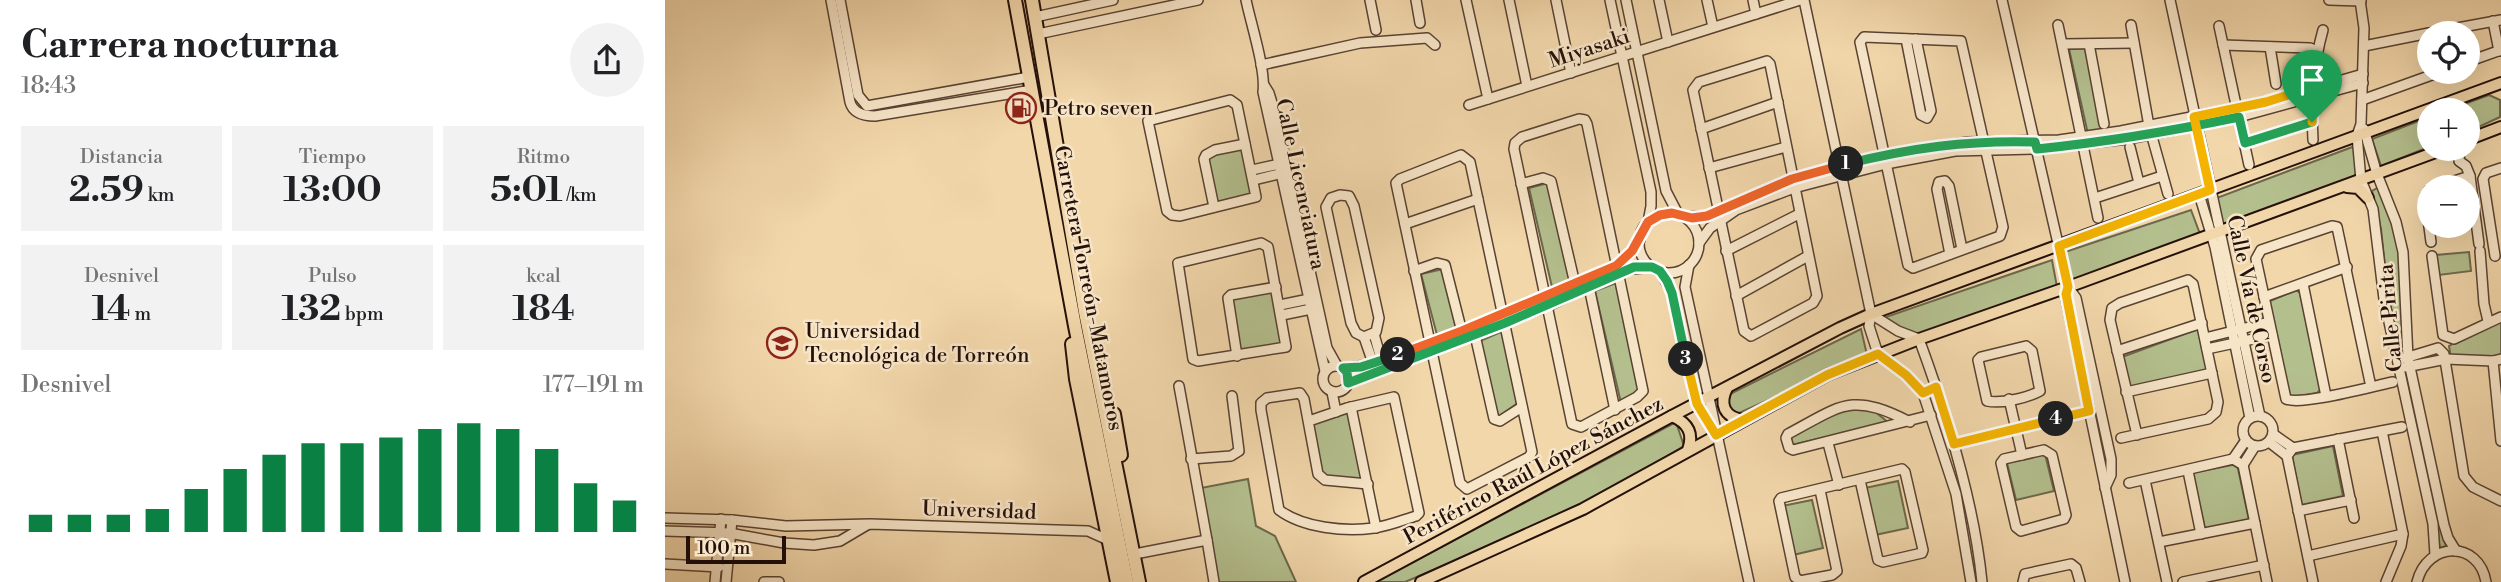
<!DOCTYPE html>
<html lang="es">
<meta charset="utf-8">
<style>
body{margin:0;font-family:"Libre Bodoni",serif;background:#f2f2f2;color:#202124;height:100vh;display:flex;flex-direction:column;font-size:26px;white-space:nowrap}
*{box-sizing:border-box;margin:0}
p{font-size:23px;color:#757577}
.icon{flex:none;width:38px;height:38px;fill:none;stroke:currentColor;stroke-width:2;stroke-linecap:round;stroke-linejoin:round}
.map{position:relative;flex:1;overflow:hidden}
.details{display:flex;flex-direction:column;background:#fff;width:665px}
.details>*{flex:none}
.tools{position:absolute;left:1752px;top:21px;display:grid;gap:14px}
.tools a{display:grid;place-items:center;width:63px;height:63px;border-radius:50%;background:#fff;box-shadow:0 7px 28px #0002;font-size:35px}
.scale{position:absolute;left:21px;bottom:18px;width:100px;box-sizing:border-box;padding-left:7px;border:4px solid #241009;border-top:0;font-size:19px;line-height:24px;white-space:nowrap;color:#241009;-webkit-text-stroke:5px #f7e5c8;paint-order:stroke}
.pin{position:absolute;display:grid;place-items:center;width:60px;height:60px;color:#fff;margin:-72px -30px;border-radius:50% 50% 50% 0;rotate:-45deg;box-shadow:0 0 7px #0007}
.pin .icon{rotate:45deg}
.km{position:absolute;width:35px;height:35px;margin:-18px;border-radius:50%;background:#222;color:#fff;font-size:19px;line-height:35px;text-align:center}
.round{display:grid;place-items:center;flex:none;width:74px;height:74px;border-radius:37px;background:#f2f2f2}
.overview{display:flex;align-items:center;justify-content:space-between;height:119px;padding:0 21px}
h1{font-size:38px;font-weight:800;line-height:52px}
.stats{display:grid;grid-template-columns:repeat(3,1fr);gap:10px;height:119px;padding:7px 21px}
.stats div{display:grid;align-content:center;border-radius:0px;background:#f2f2f2;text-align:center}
.stats b{font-size:35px;font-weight:800}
.stats small{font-size:19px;font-weight:400}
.stats p{font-size:19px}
.chart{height:196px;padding:14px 21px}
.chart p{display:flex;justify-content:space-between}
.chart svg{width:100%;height:126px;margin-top:7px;stroke:#0b8043;stroke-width:6}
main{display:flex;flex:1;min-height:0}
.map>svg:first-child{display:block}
.green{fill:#b4bf8e;stroke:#6c684c;stroke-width:2}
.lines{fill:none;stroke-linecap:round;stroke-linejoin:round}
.minor-casing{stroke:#584232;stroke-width:12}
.major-casing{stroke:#241009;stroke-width:14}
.highway-casing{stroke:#241009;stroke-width:16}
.minor{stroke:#f7e5c8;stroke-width:9}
.major{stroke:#f2d7ab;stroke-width:10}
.highway{stroke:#f2d7ab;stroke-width:12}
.split-1-casing{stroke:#fff;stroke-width:14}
.split-2-casing{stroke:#fff;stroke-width:14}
.split-3-casing{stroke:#fff;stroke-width:14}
.split-4-casing{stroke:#fff;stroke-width:14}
.split-5-casing{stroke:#fff;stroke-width:14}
.split-1{stroke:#22a559;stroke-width:9}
.split-2{stroke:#f0652b;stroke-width:9}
.split-3{stroke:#22a559;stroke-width:9}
.split-4{stroke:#f5b400;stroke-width:9}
.split-5{stroke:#f5b400;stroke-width:9}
.labels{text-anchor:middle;stroke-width:5;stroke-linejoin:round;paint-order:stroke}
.street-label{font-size:21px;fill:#241009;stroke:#f7e5c8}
.poi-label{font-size:21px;fill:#241009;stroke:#f7e5c8;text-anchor:start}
</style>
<main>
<section class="details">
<div class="overview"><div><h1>Carrera nocturna</h1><p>18:43</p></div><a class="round"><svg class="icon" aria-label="share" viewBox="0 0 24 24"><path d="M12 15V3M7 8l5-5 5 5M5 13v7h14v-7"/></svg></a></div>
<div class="stats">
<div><p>Distancia</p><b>2.59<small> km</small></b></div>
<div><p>Tiempo</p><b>13:00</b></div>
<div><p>Ritmo</p><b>5:01<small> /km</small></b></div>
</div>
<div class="stats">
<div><p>Desnivel</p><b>14<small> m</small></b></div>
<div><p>Pulso</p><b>132<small> bpm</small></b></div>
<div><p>kcal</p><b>184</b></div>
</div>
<div class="chart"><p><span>Desnivel</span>177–191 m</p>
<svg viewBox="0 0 160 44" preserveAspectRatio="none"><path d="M5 44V38M15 44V38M25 44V38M35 44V36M45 44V29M55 44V22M65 44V17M75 44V13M85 44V13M95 44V11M105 44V8M115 44V6M125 44V8M135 44V15M145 44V27M155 44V33"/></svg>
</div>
</section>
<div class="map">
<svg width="1836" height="582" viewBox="0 0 1836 582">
<rect width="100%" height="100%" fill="#f2d7ab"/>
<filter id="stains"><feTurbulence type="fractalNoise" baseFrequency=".00286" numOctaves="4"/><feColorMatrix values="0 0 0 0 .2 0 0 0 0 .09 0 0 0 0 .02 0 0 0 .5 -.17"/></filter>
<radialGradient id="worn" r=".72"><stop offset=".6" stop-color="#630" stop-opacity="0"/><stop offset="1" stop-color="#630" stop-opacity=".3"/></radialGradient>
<g class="green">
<path d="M1420 48 1437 131 1423 134 1404 49Z"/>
<path d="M1824 95 1835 100V117L1803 132 1802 110H1783Z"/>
<path d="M1764 117V147L1716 166 1707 139Z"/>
<path d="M580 145 591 196 550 205 541 155Z"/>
<path d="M1690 146 1691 176 1559 226 1549 199Z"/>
<path d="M883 183 907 283 887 287 864 188Z"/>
<path d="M1714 187 1727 224 1735 255 1740 354H1736L1723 295 1716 229 1707 191Z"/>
<path d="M1526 210 1535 234 1407 282 1400 252Z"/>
<path d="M1804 252 1806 271 1774 275 1771 255Z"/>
<path d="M1387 260 1392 287 1255 336 1215 319Z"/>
<path d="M778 269 794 329 772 335 756 274Z"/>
<path d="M951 283 975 390 956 403 930 291Z"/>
<path d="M609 290 619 345 574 353 565 298Z"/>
<path d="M1631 290 1635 293 1656 389 1652 393 1627 397 1623 394 1603 308 1605 301Z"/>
<path d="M1836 321V357L1786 358 1784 346 1820 326Z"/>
<path d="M1196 329 1202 355 1072 414 1063 408V395Z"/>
<path d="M1533 329 1543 371 1465 389 1457 357Z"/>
<path d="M838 331 854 402 833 417 815 341Z"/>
<path d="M1744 375 1781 546 1775 548 1738 376Z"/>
<path d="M1187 408 1209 411 1224 423 1127 445 1126 436 1172 413Z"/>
<path d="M684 410 699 481 661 477 654 470 647 422Z"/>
<path d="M1011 422 1019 446 952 486 863 530 740 582H711Z"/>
<path d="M1668 446 1678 496 1636 505 1627 455Z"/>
<path d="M1380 454 1389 491 1351 500 1342 463Z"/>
<path d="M1572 464 1584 520 1540 529 1527 473Z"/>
<path d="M583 479 591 526 610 536 631 582H552L536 488Z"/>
<path d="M1233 481 1243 528 1210 535 1200 488Z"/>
<path d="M1147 500 1158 548 1128 555 1117 506Z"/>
</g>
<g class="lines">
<g class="minor-casing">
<g id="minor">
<path d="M166 0 185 102C188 113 199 116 210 116L367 90"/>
<path d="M175 0 193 95 202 106 364 77"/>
<path d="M581 0C586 24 601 70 598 92L660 371"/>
<path d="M705 0 711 30"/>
<path d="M751 0 755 23"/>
<path d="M801 0 823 99"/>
<path d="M844 0 862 86"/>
<path d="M891 0 906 73"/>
<path d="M945 0 986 192V206L983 222"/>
<path d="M961 0 1001 191 1013 214"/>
<path d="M994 0 1003 42"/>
<path d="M1042 0 1048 27"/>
<path d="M1088 0 1091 14"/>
<path d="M1139 0 1206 314 1204 326 1213 354 1241 375 1258 393 1291 494 1306 582"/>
<path d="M1337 0 1403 287 1400 294 1460 582"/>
<path d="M1505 0 1595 416"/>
<path d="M1664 0 1696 1"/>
<path d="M1695 0 1699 28 1696 124 1692 136 1696 180 1708 209 1719 299 1768 524 1770 555"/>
<path d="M370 17 448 0"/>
<path d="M1828 21 1834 51"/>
<path d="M1393 25 1433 218"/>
<path d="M1466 25 1484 126 1503 194"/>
<path d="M1554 26 1584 165"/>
<path d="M1765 33 1836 20"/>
<path d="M373 34 533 0"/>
<path d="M1199 37 1296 41 1338 227 1335 236 1248 268 1243 265 1195 42Z"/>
<path d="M1241 39 1256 115 1262 118 1266 111 1251 39"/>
<path d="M1398 44 1469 43"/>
<path d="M1424 44 1439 124"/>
<path d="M1558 45 1645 48 1652 51"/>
<path d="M1699 46 1764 33"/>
<path d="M1605 47 1611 84"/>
<path d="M1102 61 1105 64 1152 296 1148 303 1086 336 1079 331 1028 90 1034 82Z"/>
<path d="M1802 62 1836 50"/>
<path d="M596 65 695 43 762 38 770 45"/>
<path d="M599 85 604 93 611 116 662 348 672 366"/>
<path d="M565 100 572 105 591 197 515 216 507 215 502 211 483 121Z"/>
<path d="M1697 100 1775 72"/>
<path d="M804 105 1135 0"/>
<path d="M914 119 920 120 922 124 978 391 972 397 916 427 907 424 849 149 850 143 857 137Z"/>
<path d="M1036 129 1113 102"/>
<path d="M1699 129 1712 174 1731 222 1738 252 1743 358 1779 525 1783 538 1791 551"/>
<path d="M1648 140C1646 104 1648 65 1658 30"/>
<path d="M1580 143 1647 122"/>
<path d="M1465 147 1474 183"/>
<path d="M1795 149 1794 161 1801 166 1805 176 1814 244"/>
<path d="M796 155 805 162 867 452 864 457 802 489 795 483 731 183 735 179Z"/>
<path d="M1044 168 1121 147"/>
<path d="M587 170 619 163"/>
<path d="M589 180 618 173"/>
<path d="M856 184 878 178 886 181 910 284"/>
<path d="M1770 187 1805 176"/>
<path d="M1764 190 1760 197 1766 242"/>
<path d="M1534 194 1550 247 1585 418"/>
<path d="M675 195 684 196 689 206 714 318 711 332 699 337 691 333 686 323 661 207 666 198Z"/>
<path d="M1430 198 1497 176"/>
<path d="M549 207 539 159 541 155 550 150 580 144"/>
<circle cx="1004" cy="243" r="30"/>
<path d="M1020 217 1042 216 1127 179 1219 155 1303 142 1394 140 1456 131 1601 102 1698 74"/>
<path d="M740 224 813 199"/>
<path d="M596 243 603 247 621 347 533 361 528 359 513 263Z"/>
<path d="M1034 243 1045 228 1071 210 1129 188 1221 164 1290 151 1372 149 1463 139 1574 117 1698 83"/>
<path d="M1061 251 1134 214"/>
<path d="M1815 251 1819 304 1823 321"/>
<path d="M1285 254 1272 189 1274 182 1280 181 1284 186 1297 249"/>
<path d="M1767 256 1778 335 1789 339 1836 317"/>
<path d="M1830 256 1818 179 1821 173 1836 168"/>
<path d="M1024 265 1020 287 1084 582"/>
<path d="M749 271 772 263 780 265 797 332"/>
<path d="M995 271 1007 293 1032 404 1048 430"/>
<path d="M1638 284 1661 396"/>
<path d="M924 287 950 410"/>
<path d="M1403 287 1411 298 1446 459V475L1440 488"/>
<path d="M1071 296 1143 256"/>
<path d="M1599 297 1682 267"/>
<path d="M615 305 649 298"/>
<path d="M1206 314 1233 331 1254 339C1282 415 1309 501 1317 582"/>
<path d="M617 315 651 308"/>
<path d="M709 334 718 366"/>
<path d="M810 335 829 419 835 421 857 407"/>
<path d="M699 337 710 369"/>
<path d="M1540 338 1604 322"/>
<path d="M1361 346 1367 351 1375 391C1362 398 1336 404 1322 401L1313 360 1316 357Z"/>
<path d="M1542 349 1607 335"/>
<path d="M1452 351 1537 323"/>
<path d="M572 356 563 298 566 295 611 287"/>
<path d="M1740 358 1773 348 1779 354 1799 476 1808 487 1836 501"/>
<path d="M1828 361 1836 441"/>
<circle cx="671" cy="379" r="13"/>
<path d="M1741 367 1781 359 1828 361 1836 359"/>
<path d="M678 368 702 365 765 344 918 281 957 262 975 240"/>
<path d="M683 383 883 306 958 270 987 267"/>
<path d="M1706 387 1672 227 1667 226 1596 250 1591 259 1621 399C1636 406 1708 386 1728 382"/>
<path d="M667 392 671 412"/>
<path d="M1461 392 1547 373"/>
<path d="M1344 399 1357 455"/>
<path d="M686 407 711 528"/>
<circle cx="1593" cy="431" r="15"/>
<path d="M644 421 682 408 729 397 754 513 751 516C738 520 723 526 709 528 680 532 638 528 614 510L596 410V403L602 398 635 393 639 399 653 474 660 480 703 484"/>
<path d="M1245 422C1186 392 1177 405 1123 434L1121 438 1124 448 1128 450 1266 415"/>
<path d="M1717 431 1738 534 1736 546 1721 582"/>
<path d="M1608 434 1628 448"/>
<path d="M1456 438 1543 419 1551 412 1553 402 1528 284 1523 280 1455 303 1447 308 1445 320 1472 435"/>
<path d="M1673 439 1689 518"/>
<path d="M1604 442 1622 456"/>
<path d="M1163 443 1174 485"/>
<path d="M1289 444 1424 411"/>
<path d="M1379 450 1387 455 1401 515 1399 519 1356 531 1351 527 1336 463 1339 459Z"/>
<path d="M526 459 566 456 574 451 567 396"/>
<path d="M1568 459 1581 440"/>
<path d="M1578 465 1590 446"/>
<path d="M1523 471 1536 534"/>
<path d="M1480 480 1502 582"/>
<path d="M1464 483 1568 459 1578 465 1602 582"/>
<path d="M1155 490 1172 571 1167 575 1135 581 1130 577 1114 501 1116 498 1237 469 1240 472 1258 550 1257 553 1218 562 1213 560 1195 480"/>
<path d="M1633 511 1686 500"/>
<path d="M0 518 67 520 121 526 205 524 423 531 443 540"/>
<path d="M0 531 64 533 119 543 149 545 175 541 202 525"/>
<path d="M542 540 549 582"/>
<path d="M1494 542 1590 523"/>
<path d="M475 553 542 540 514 386"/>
<path d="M1643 556 1738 534"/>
<path d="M0 564 54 567"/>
<path d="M50 582 56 519"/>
<path d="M61 582 67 520"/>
<path d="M99 582H114"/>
<path d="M1358 582 1360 574 1406 564 1411 568 1415 582"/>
<path d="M1518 582 1599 565"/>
<path d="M1648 582 1622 456 1628 448 1737 427"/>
<path d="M1752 582C1762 541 1814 540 1821 582"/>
</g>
</g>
<g class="major-casing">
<g id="major">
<path d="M1802 140 1836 127"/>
<path d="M1682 187 1693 188 1703 198"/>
<path d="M1062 388C1054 404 1059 417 1078 420"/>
<path d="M1007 416C1023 423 1029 433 1023 450"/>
<path d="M699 582 1007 416 1175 328 1206 314 1836 83"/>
<path d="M756 582 918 509 1162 375 1254 339 1403 287 1779 149"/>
</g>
</g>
<g class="highway-casing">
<g id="highway">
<path d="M350 0 410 326 462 582"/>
<path d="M367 0 420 312 474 582"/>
<path d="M407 344 411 379 452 582"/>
<path d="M449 414 456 455"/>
</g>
</g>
<use href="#minor" class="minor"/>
<use href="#major" class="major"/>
<use href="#highway" class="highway"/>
</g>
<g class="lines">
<g class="split-1-casing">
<path id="split-1" d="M1181 164C1247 148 1301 140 1370 142L1372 149C1440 142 1507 131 1574 117L1580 143 1647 122"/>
</g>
<g class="split-2-casing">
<path id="split-2" d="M733 355 797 331 951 266 967 251 983 222 995 215 1007 213 1027 218 1042 216 1127 179 1181 164"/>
</g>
<g class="split-3-casing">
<path id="split-3" d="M733 355 696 367 678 368 682 372 683 383 840 323 969 267H987L995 271 1002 281 1007 293 1021 359"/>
</g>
<g class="split-4-casing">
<path id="split-4" d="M1021 359 1032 404 1051 435 1162 375 1213 354 1241 375 1258 393 1271 387 1289 444 1391 419"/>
</g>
<g class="split-5-casing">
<path id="split-5" d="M1391 419 1424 411 1401 294 1403 287 1394 246 1545 190 1529 117 1601 102 1649 87 1647 122"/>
</g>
<use href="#split-1" class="split-1"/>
<use href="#split-2" class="split-2"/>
<use href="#split-3" class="split-3"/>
<use href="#split-4" class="split-4"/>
<use href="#split-5" class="split-5"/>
</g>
<defs>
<g id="fuel-ring" transform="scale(1.575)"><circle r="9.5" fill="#f7e5c8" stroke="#8f2418" stroke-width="1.5"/><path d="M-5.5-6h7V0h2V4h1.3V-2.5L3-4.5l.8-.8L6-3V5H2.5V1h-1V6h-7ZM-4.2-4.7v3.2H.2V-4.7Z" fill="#8f2418"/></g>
<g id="university-ring" transform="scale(1.575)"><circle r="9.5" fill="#f7e5c8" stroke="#8f2418" stroke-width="1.5"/><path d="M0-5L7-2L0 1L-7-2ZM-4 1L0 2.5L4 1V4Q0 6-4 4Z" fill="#8f2418"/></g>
</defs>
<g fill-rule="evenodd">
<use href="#fuel-ring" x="356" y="108"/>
<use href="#university-ring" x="117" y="343"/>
</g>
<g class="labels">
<g class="street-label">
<text transform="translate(924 48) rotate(-18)" y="7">Miyasaki</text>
<text transform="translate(636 184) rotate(78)" y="7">Calle Licenciatura</text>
<text transform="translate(424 288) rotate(79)" y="7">Carretera Torreón-Matamoros</text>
<text transform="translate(1587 299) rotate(78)" y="7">Calle Vía de Corso</text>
<text transform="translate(1725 318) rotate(-95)" y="7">Calle Pirita</text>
<text transform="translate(868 470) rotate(-28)" y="7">Periférico Raúl López Sánchez</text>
<text transform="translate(314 510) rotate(2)" y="7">Universidad</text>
</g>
<g class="poi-label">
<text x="379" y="115">Petro seven</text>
<text x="140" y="338">Universidad<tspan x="140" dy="24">Tecnológica de Torreón</tspan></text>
</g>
</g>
<rect width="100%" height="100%" filter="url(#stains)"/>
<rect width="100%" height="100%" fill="url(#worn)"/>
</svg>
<div class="tools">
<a><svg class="icon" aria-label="locate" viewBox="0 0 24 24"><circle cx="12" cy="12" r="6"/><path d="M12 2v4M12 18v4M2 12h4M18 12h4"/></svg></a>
<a>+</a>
<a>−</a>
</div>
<div class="scale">100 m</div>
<div class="pin" style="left:1647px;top:122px;background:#1e9e55"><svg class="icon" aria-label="arrive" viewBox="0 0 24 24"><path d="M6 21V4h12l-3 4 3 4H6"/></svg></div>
<b class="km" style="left:1181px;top:164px">1</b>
<b class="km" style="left:733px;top:355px">2</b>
<b class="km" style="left:1021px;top:359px">3</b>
<b class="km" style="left:1391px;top:419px">4</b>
</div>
</main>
